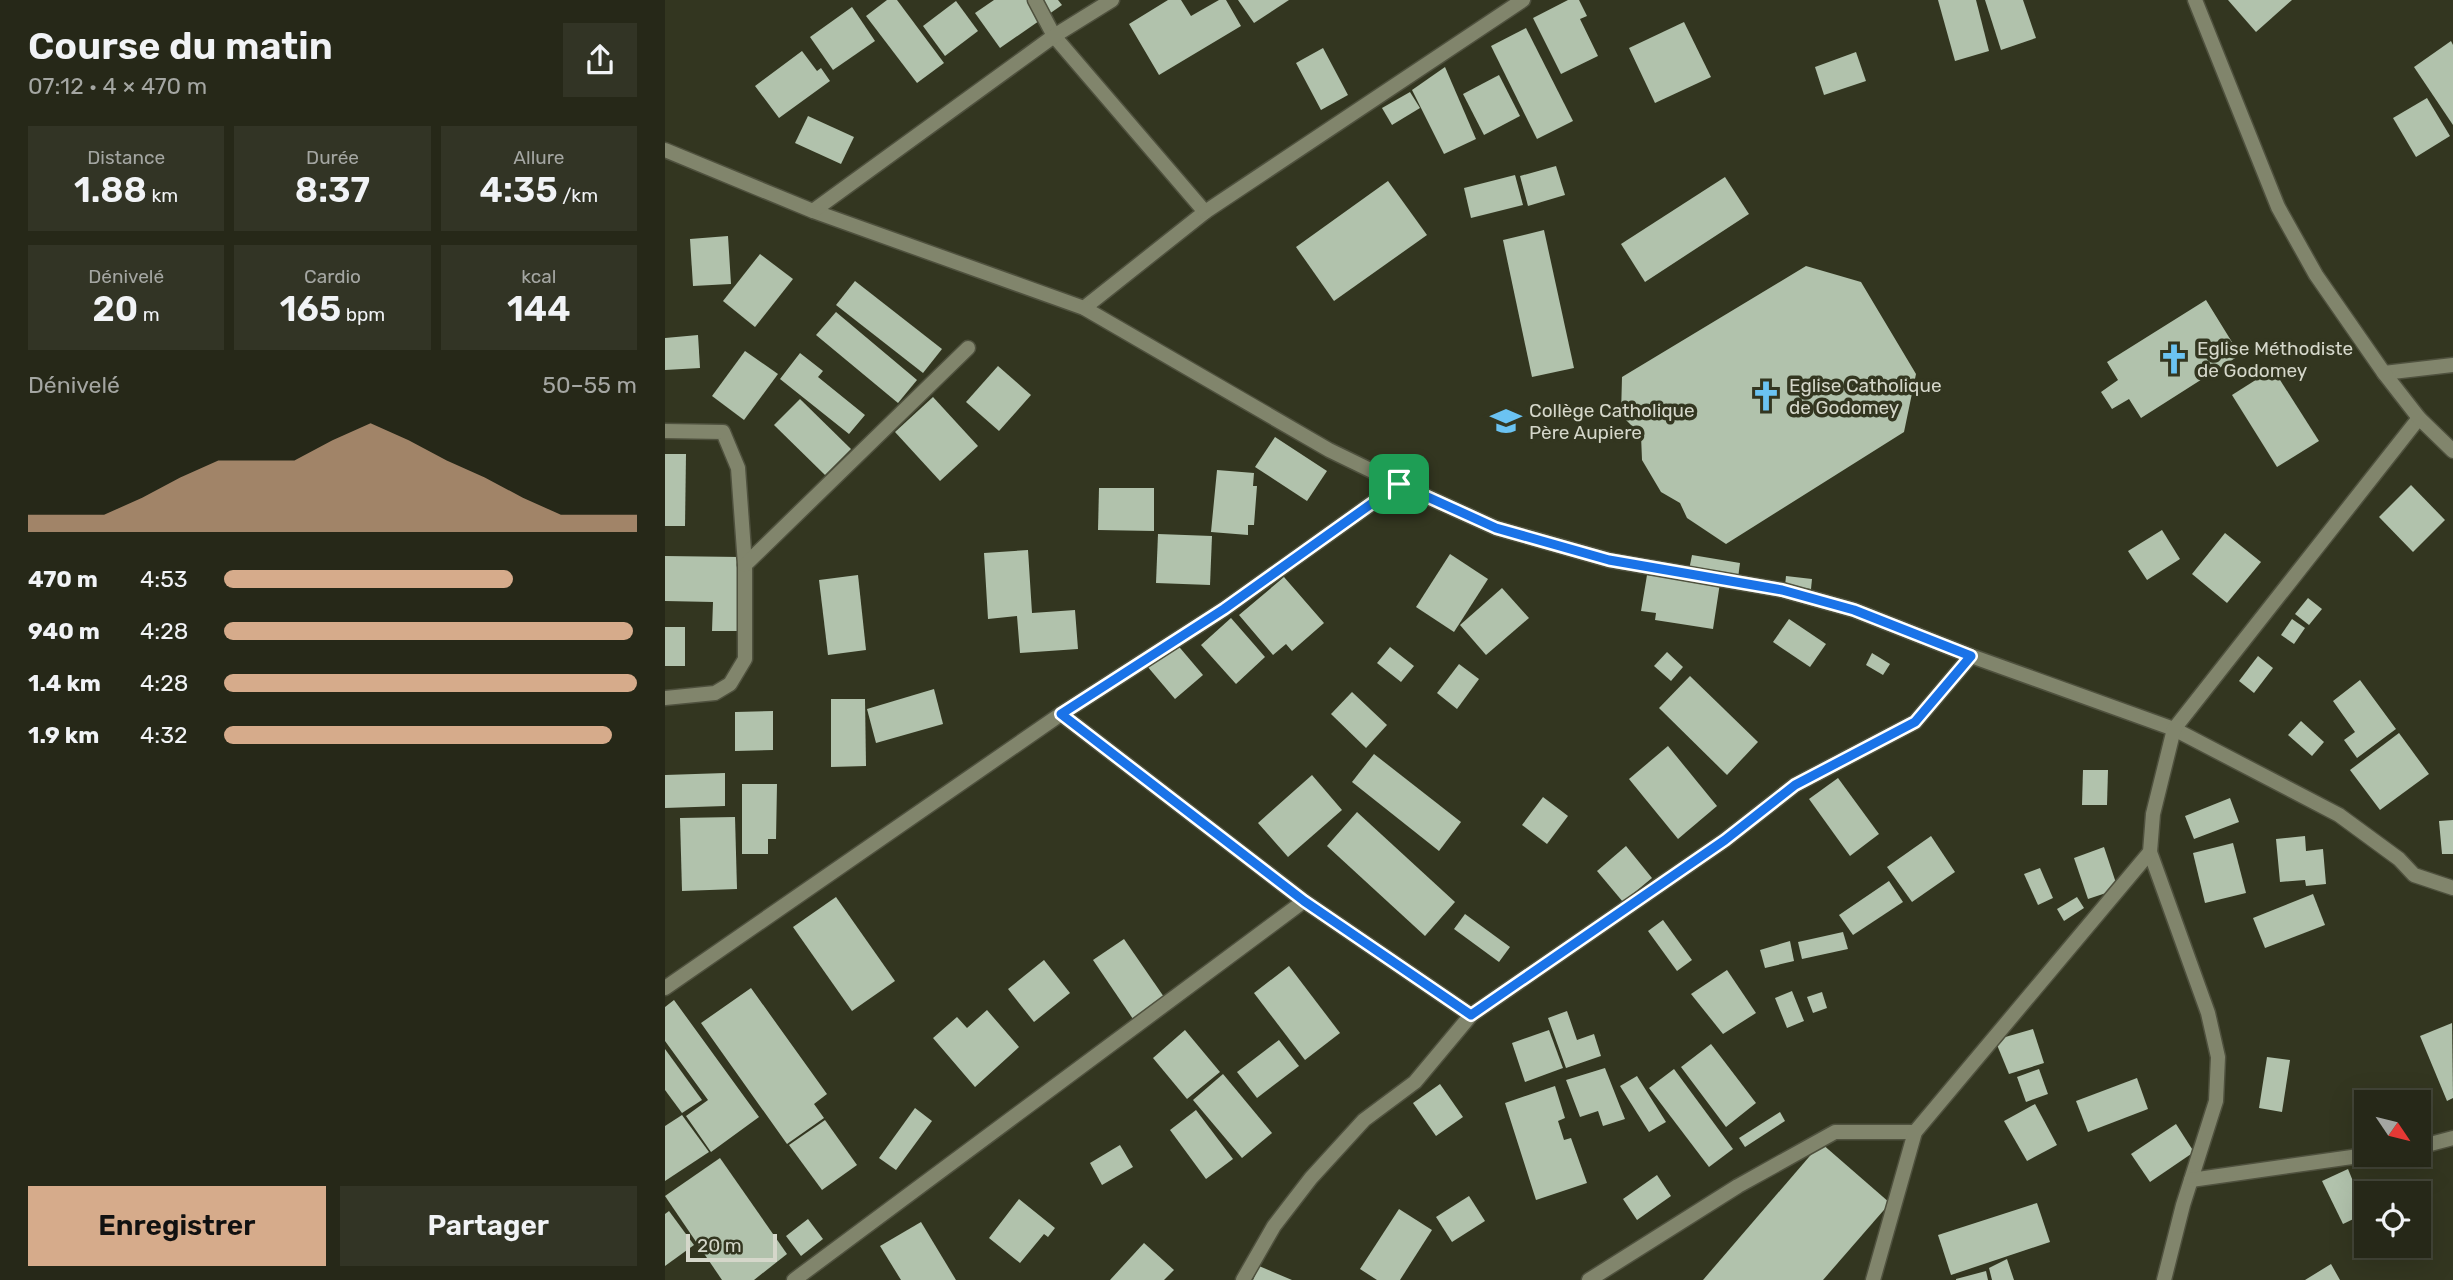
<!DOCTYPE html>
<html lang="fr">
<meta charset="utf-8">
<style>
body{margin:0;font-family:Rubik,sans-serif;background:#323425;color:#f1f3f6;height:100vh;display:flex;flex-direction:column;font-size:26px;white-space:nowrap}
*{box-sizing:border-box;margin:0}
p{font-size:23px;color:#a4a6a2}
.icon{flex:none;width:38px;height:38px;fill:none;stroke:currentColor;stroke-width:2;stroke-linecap:round;stroke-linejoin:round}
.map{position:relative;flex:1;overflow:hidden}
.sheet{display:flex;flex-direction:column;background:#262818;width:665px}
.sheet>*{flex:none}
.needle{width:46px;rotate:125deg}
.tools{position:absolute;left:1689px;top:1090px;display:grid;gap:14px}
.tools a{display:grid;place-items:center;width:77px;height:77px;border-radius:0px;background:#262818;box-shadow:0 7px 28px #0002,0 0 0 2px #424437;font-size:35px}
.scale{position:absolute;left:21px;bottom:18px;width:91px;box-sizing:border-box;padding-left:7px;border:4px solid #d5d7ca;border-top:0;font-size:19px;line-height:24px;white-space:nowrap;color:#d5d7ca;-webkit-text-stroke:5px #333620;paint-order:stroke}
.pin{position:absolute;display:grid;place-items:center;width:60px;height:60px;color:#fff;margin:-30px;border-radius:14px;box-shadow:0 4px 10px #0006}
.round{display:grid;place-items:center;flex:none;width:74px;height:74px;border-radius:0px;background:#323425}
.headline{display:flex;align-items:center;justify-content:space-between;height:119px;padding:0 28px}
h1{font-size:38px;font-weight:600;line-height:52px}
.figures{display:grid;grid-template-columns:repeat(3,1fr);gap:10px;height:119px;padding:7px 28px}
.figures div{display:grid;align-content:center;border-radius:0px;background:#323425;text-align:center}
.figures b{font-size:35px;font-weight:600}
.figures small{font-size:19px;font-weight:400}
.figures p{font-size:19px}
.chart{height:196px;padding:14px 28px}
.chart p{display:flex;justify-content:space-between}
.chart svg{width:100%;height:126px;margin-top:7px;fill:#d6ab8b;opacity:.7}
.button{display:flex;gap:14px;margin-top:auto;padding:14px 28px}
.button a{flex:1;height:80px;border-radius:0px;background:#d6ab8b;color:#111;font-size:28px;font-weight:600;line-height:80px;text-align:center}
.button a+a{background:#323425;color:#f1f3f6}
ul{padding:0 28px;list-style:none;font-size:23px}
li{display:grid;grid-template-columns:112px 84px 1fr;align-items:center;height:52px}
li i{height:18px;border-radius:9px;background:#d6ab8b}
main{display:flex;flex:1;min-height:0}
.map>svg:first-child{display:block}
.building{fill:#b1c2ac}
.lines{fill:none;stroke-linecap:round;stroke-linejoin:round}
.minor-casing{stroke:#4f513e;stroke-width:17}
.tertiary-casing{stroke:#4f513e;stroke-width:17}
.minor{stroke:#81856c;stroke-width:14}
.tertiary{stroke:#81856c;stroke-width:14}
.route-casing{stroke:#fff;stroke-width:14}
.route{stroke:#1a73e8;stroke-width:9}
.labels{text-anchor:middle;stroke-width:7;stroke-linejoin:round;paint-order:stroke}
.poi-label{font-size:19px;fill:#d5d7ca;stroke:#333620;text-anchor:start}
</style>
<main>
<section class="sheet">
<div class="headline"><div><h1>Course du matin</h1><p>07:12 · 4 × 470 m</p></div><a class="round"><svg class="icon" aria-label="share" viewBox="0 0 24 24"><path d="M12 15V3M7 8l5-5 5 5M5 13v7h14v-7"/></svg></a></div>
<div class="figures">
<div><p>Distance</p><b>1.88<small> km</small></b></div>
<div><p>Durée</p><b>8:37</b></div>
<div><p>Allure</p><b>4:35<small> /km</small></b></div>
</div>
<div class="figures">
<div><p>Dénivelé</p><b>20<small> m</small></b></div>
<div><p>Cardio</p><b>165<small> bpm</small></b></div>
<div><p>kcal</p><b>144</b></div>
</div>
<div class="chart"><p><span>Dénivelé</span>50–55 m</p>
<svg viewBox="0 0 160 44" preserveAspectRatio="none"><path d="M0 44V38L10 38L20 38L30 32L40 25L50 19L60 19L70 19L80 12L90 6L100 12L110 19L120 25L130 32L140 38L150 38L160 38V44z"/></svg>
</div>
<ul>
<li><b>470 m</b>4:53<i style="width:70%"></i></li>
<li><b>940 m</b>4:28<i style="width:99%"></i></li>
<li><b>1.4 km</b>4:28<i style="width:100%"></i></li>
<li><b>1.9 km</b>4:32<i style="width:94%"></i></li>
</ul>
<div class="button"><a>Enregistrer</a><a>Partager</a></div>
</section>
<div class="map">
<svg width="1788" height="1280" viewBox="0 0 1788 1280">
<rect width="100%" height="100%" fill="#333620"/>
<g class="building">
<path d="M222 0H232L279 63 252 83 201 16Z"/>
<path d="M329 0H393L397 5 335 48 310 13Z"/>
<path d="M503 0H516L526 16 554 0H561L576 26 494 75 464 24Z"/>
<path d="M573 0H624L589 23Z"/>
<path d="M903 0H914L922 16 915 19 933 56 896 74 868 18Z"/>
<path d="M1273 0H1311L1324 51 1290 61Z"/>
<path d="M1320 0H1358L1371 38 1336 50Z"/>
<path d="M1563 0H1627L1591 32Z"/>
<path d="M291 1 313 31 280 56 258 26Z"/>
<path d="M187 7 210 41 168 70 145 37Z"/>
<path d="M1019 22 1046 77 990 103 964 48Z"/>
<path d="M861 28 908 121 872 139 826 46Z"/>
<path d="M1786 41 1788 45V125L1749 67Z"/>
<path d="M658 48 683 95 656 110 631 63Z"/>
<path d="M137 51 152 71 156 68 165 81 114 118 90 86Z"/>
<path d="M1191 52 1201 81 1159 95 1150 67Z"/>
<path d="M780 67 811 139 779 154 747 90Z"/>
<path d="M834 75 855 116 819 135 798 94Z"/>
<path d="M745 92 755 108 727 125 717 108Z"/>
<path d="M1762 98 1785 136 1751 157 1728 118Z"/>
<path d="M143 116 189 137 176 164 130 143Z"/>
<path d="M891 166 900 195 863 206 855 176Z"/>
<path d="M850 175 858 205 806 218 799 188Z"/>
<path d="M1060 177 1084 214 980 282 956 244Z"/>
<path d="M723 181 762 235 669 301 631 247Z"/>
<path d="M879 230 909 368 867 377 838 240Z"/>
<path d="M63 236 66 284 28 286 25 239Z"/>
<path d="M95 254 128 279 90 327 58 301Z"/>
<path d="M1141 266 1196 282 1251 374 1239 432 1061 544 1022 518 1015 503 996 492 977 460 976 435 956 415 957 377Z"/>
<path d="M190 281 277 349 258 373 171 305Z"/>
<path d="M1541 300 1575 355 1476 418 1464 399 1447 409 1436 392 1453 380 1442 362Z"/>
<path d="M171 312 252 380 233 403 151 335Z"/>
<path d="M33 335 35 368 0 370V338Z"/>
<path d="M80 351 113 374 79 420 47 396Z"/>
<path d="M135 353 158 371 153 377 200 415 184 434 115 379Z"/>
<path d="M333 366 366 395 334 431 301 402Z"/>
<path d="M1608 369 1654 441 1612 467 1567 395Z"/>
<path d="M268 397 313 446 275 481 230 432Z"/>
<path d="M135 399 186 449 160 475 109 425Z"/>
<path d="M610 437 662 471 642 501 590 467Z"/>
<path d="M0 454H21L20 526H0Z"/>
<path d="M552 470 589 473 588 486H592L589 525H583V535L546 532Z"/>
<path d="M1746 485 1780 520 1748 552 1714 517Z"/>
<path d="M434 488H489V531L433 530Z"/>
<path d="M1497 530 1515 559 1482 580 1463 551Z"/>
<path d="M1560 533 1596 562 1562 603 1527 574Z"/>
<path d="M493 534 547 536 545 585 491 583Z"/>
<path d="M363 550 367 613 410 610 413 649 355 653 352 616 323 619 319 553Z"/>
<path d="M785 554 823 579 789 632 751 607Z"/>
<path d="M1027 555 1075 563 1073 578 1024 570Z"/>
<path d="M0 556 75 557 74 631H47L48 602 0 601Z"/>
<path d="M193 575 201 650 163 655 154 580Z"/>
<path d="M982 575 1055 583 1048 629 990 620 991 613 976 611Z"/>
<path d="M1121 576 1147 579 1146 589 1120 586Z"/>
<path d="M619 577 659 623 627 651 621 644 608 655 574 615Z"/>
<path d="M837 588 864 618 821 655 795 625Z"/>
<path d="M1643 598 1657 609 1644 625 1630 614Z"/>
<path d="M566 618 600 657 571 684 536 645Z"/>
<path d="M1124 619 1161 644 1145 667 1108 642Z"/>
<path d="M1627 619 1640 628 1629 644 1616 635Z"/>
<rect x="0" y="627" width="20" height="39"/>
<path d="M510 642 538 675 510 699 482 666Z"/>
<path d="M725 647 749 666 736 682 712 663Z"/>
<path d="M1002 652 1018 667 1006 681 989 666Z"/>
<path d="M1207 653 1225 664 1218 675 1201 665Z"/>
<path d="M1593 656 1608 668 1589 693 1574 681Z"/>
<path d="M794 664 814 679 792 709 772 693Z"/>
<path d="M1025 676 1093 742 1062 775 994 708Z"/>
<path d="M1695 680 1731 729 1692 758 1679 740 1690 732 1668 701Z"/>
<path d="M269 689 278 724 211 743 202 709Z"/>
<path d="M687 692 722 725 701 748 666 714Z"/>
<path d="M166 699H200L201 766 166 767Z"/>
<path d="M108 711V750L70 751V712Z"/>
<path d="M1636 721 1659 742 1647 756 1623 735Z"/>
<path d="M1734 733 1764 774 1715 810 1685 770Z"/>
<path d="M1003 746 1052 806 1013 839 964 779Z"/>
<path d="M709 754 796 822 774 851 687 782Z"/>
<path d="M1418 770H1443L1442 805H1417Z"/>
<path d="M60 773V806L0 808V775Z"/>
<path d="M647 775 677 810 623 857 593 823Z"/>
<path d="M1173 778 1214 834 1185 856 1144 799Z"/>
<path d="M77 784H112L111 839H103V854H77Z"/>
<path d="M878 797 903 816 882 844 857 825Z"/>
<path d="M1565 798 1574 822 1529 839 1520 816Z"/>
<path d="M692 812 790 902 760 936 662 846Z"/>
<path d="M70 817 72 889 17 891 15 818Z"/>
<path d="M1788 820V854H1777L1774 821Z"/>
<path d="M1266 836 1290 872 1247 902 1222 867Z"/>
<path d="M1640 836 1641 851 1658 849 1661 884 1641 886 1640 880 1615 882 1611 839Z"/>
<path d="M1568 843 1581 893 1540 903 1528 853Z"/>
<path d="M961 846 987 878 958 902 932 871Z"/>
<path d="M1439 847 1453 889 1423 899 1409 858Z"/>
<path d="M1375 868 1388 898 1373 905 1359 874Z"/>
<path d="M1224 881 1238 902 1188 935 1174 915Z"/>
<path d="M1648 894 1660 925 1600 948 1588 918Z"/>
<path d="M171 897 230 981 187 1011 128 927Z"/>
<path d="M1412 897 1419 908 1399 921 1392 909Z"/>
<path d="M800 914 845 947 834 962 789 929Z"/>
<path d="M998 920 1027 960 1012 971 983 931Z"/>
<path d="M1178 932 1183 949 1137 959 1133 942Z"/>
<path d="M459 939 499 997 468 1019 428 960Z"/>
<path d="M1125 941 1129 961 1100 968 1095 950Z"/>
<path d="M379 960 405 993 369 1022 343 989Z"/>
<path d="M624 966 675 1033 640 1060 589 993Z"/>
<path d="M1062 970 1091 1013 1058 1034 1026 994Z"/>
<path d="M86 988 162 1094 149 1104 159 1118 122 1144 36 1023Z"/>
<path d="M1127 991 1139 1021 1122 1028 1110 998Z"/>
<path d="M1157 992 1162 1008 1148 1013 1142 997Z"/>
<path d="M9 1000 94 1117 46 1152 21 1116 43 1100 0 1041V1007Z"/>
<path d="M322 1010 354 1047 310 1087 268 1038 292 1017 302 1028Z"/>
<path d="M902 1011 912 1040 929 1034 936 1056 901 1068 883 1018Z"/>
<path d="M1787 1023 1788 1098 1782 1101 1755 1036Z"/>
<path d="M1368 1029 1379 1063 1344 1074 1330 1040Z"/>
<path d="M520 1030 555 1072 522 1099 488 1058Z"/>
<path d="M884 1030 898 1068 860 1082 847 1043Z"/>
<path d="M614 1040 634 1066 592 1098 572 1072Z"/>
<path d="M1046 1044 1091 1103 1061 1127 1016 1067Z"/>
<path d="M0 1049 37 1100 17 1113 0 1090Z"/>
<path d="M1602 1057 1625 1060 1617 1112 1594 1108Z"/>
<path d="M940 1068 960 1119 938 1126 933 1111 915 1117 901 1080Z"/>
<path d="M1009 1069 1068 1149 1044 1167 984 1088Z"/>
<path d="M1374 1069 1383 1094 1361 1102 1352 1077Z"/>
<path d="M558 1074 607 1133 577 1158 528 1100Z"/>
<path d="M972 1076 1001 1122 984 1132 955 1086Z"/>
<path d="M1472 1078 1483 1109 1423 1132 1411 1101Z"/>
<path d="M775 1084 798 1117 771 1136 748 1103Z"/>
<path d="M890 1086 900 1118 893 1121 899 1140 906 1138 922 1183 871 1200 840 1103Z"/>
<path d="M1370 1104 1392 1145 1362 1161 1339 1121Z"/>
<path d="M250 1108 267 1121 231 1170 214 1158Z"/>
<path d="M531 1110 568 1159 541 1179 505 1130Z"/>
<path d="M1115 1112 1120 1121 1080 1147 1074 1138Z"/>
<path d="M17 1115 44 1152 0 1181V1126Z"/>
<path d="M160 1120 192 1165 157 1190 124 1145Z"/>
<path d="M1511 1124 1529 1152 1485 1182 1466 1154Z"/>
<path d="M1156 1143 1225 1203 1158 1280H1038Z"/>
<path d="M455 1145 468 1167 437 1185 425 1163Z"/>
<path d="M55 1158 122 1254 89 1280H57L0 1196Z"/>
<path d="M1683 1169 1701 1213 1678 1224 1657 1181Z"/>
<path d="M992 1175 1006 1196 972 1220 958 1199Z"/>
<path d="M804 1196 820 1221 787 1242 771 1217Z"/>
<path d="M354 1199 390 1228 383 1237 379 1234 355 1263 324 1238Z"/>
<path d="M1372 1203 1385 1242 1286 1275 1273 1235Z"/>
<path d="M734 1209 767 1230 735 1280H712L695 1269Z"/>
<path d="M4 1211 29 1245 0 1266V1214Z"/>
<path d="M143 1219 158 1239 136 1256 121 1236Z"/>
<path d="M256 1222 291 1280H236L215 1246Z"/>
<path d="M479 1243 509 1270 499 1280H445Z"/>
<path d="M1342 1259 1349 1280H1327L1324 1268Z"/>
<path d="M1666 1264 1675 1280H1640Z"/>
<path d="M594 1266 627 1280H588Z"/>
<path d="M1321 1271 1323 1280H1291V1279Z"/>
</g>
<g class="lines">
<g class="minor-casing">
<g id="minor">
<path d="M370 0 389 36 540 212 419 308"/>
<path d="M0 150 148 211 419 308 664 450 734 484"/>
<path d="M148 211 389 36 447 0"/>
<path d="M540 212 858 0"/>
<path d="M1719 373 1788 365"/>
<path d="M0 431 58 432 73 468 80 565V659L65 684 50 693 0 698"/>
<path d="M80 565 303 348"/>
<path d="M396 714 639 901"/>
<path d="M1485 852 1543 1013 1553 1057 1551 1101 1518 1205 1499 1280"/>
<path d="M0 988 396 714 559 609 734 484 831 528 944 560 1117 590 1189 610 1306 656"/>
<path d="M1754 1147 1788 1138"/>
<path d="M1526 1180 1701 1155"/>
<path d="M129 1280 639 901 806 1015"/>
<path d="M578 1280 609 1226 646 1178 699 1120 750 1082 806 1015 1060 840 1130 785 1250 722 1306 656 1509 729 1674 815 1734 859 1749 875 1788 888"/>
<path d="M924 1280 1073 1186 1170 1132H1250"/>
<path d="M1208 1280 1250 1132 1485 852 1488 814 1509 729 1754 418"/>
</g>
</g>
<g class="tertiary-casing">
<path id="tertiary" d="M1530 0 1613 207 1651 275 1719 373 1754 418 1788 451"/>
</g>
<use href="#minor" class="minor"/>
<use href="#tertiary" class="tertiary"/>
</g>
<g class="lines">
<g class="route-casing">
<path id="route" d="M734 484 831 528 944 560 1117 590 1189 610 1306 656 1250 722 1130 785 1060 840 806 1015 639 901 396 714 559 609Z"/>
</g>
<use href="#route" class="route"/>
</g>
<defs>
<g id="church-bare" transform="scale(2.415)"><path d="M-1.2-6h2.4v3.5h3.3v2.4h-3.3V6h-2.4V-.1h-3.3v-2.4h3.3Z" fill="#6bc3f2" stroke="#333620" stroke-width="2.5" paint-order="stroke"/></g>
<g id="university-bare" transform="scale(2.415)"><path d="M0-5L7-2L0 1L-7-2ZM-4 1L0 2.5L4 1V4Q0 6-4 4Z" fill="#6bc3f2" stroke="#333620" stroke-width="2.5" paint-order="stroke"/></g>
</defs>
<g fill-rule="evenodd">
<use href="#church-bare" x="1509" y="359"/>
<use href="#church-bare" x="1101" y="396"/>
<use href="#university-bare" x="841" y="421"/>
</g>
<g class="labels">
<g class="poi-label">
<text x="1532" y="355">Eglise Méthodiste<tspan x="1532" dy="22">de Godomey</tspan></text>
<text x="1124" y="392">Eglise Catholique<tspan x="1124" dy="22">de Godomey</tspan></text>
<text x="864" y="417">Collège Catholique<tspan x="864" dy="22">Père Aupiere</tspan></text>
</g>
</g>
</svg>
<div class="tools">
<a><svg class="needle" viewBox="-14 -14 28 28"><path d="M0-13l5 13h-10z" fill="#e53935"/><path d="M0 13l5-13h-10z" fill="#a4a6a2"/></svg></a>
<a><svg class="icon" aria-label="locate" viewBox="0 0 24 24"><circle cx="12" cy="12" r="6"/><path d="M12 2v4M12 18v4M2 12h4M18 12h4"/></svg></a>
</div>
<div class="scale">20 m</div>
<div class="pin" style="left:734px;top:484px;background:#1e9e55"><svg class="icon" aria-label="arrive" viewBox="0 0 24 24"><path d="M6 21V4h12l-3 4 3 4H6"/></svg></div>
</div>
</main>
